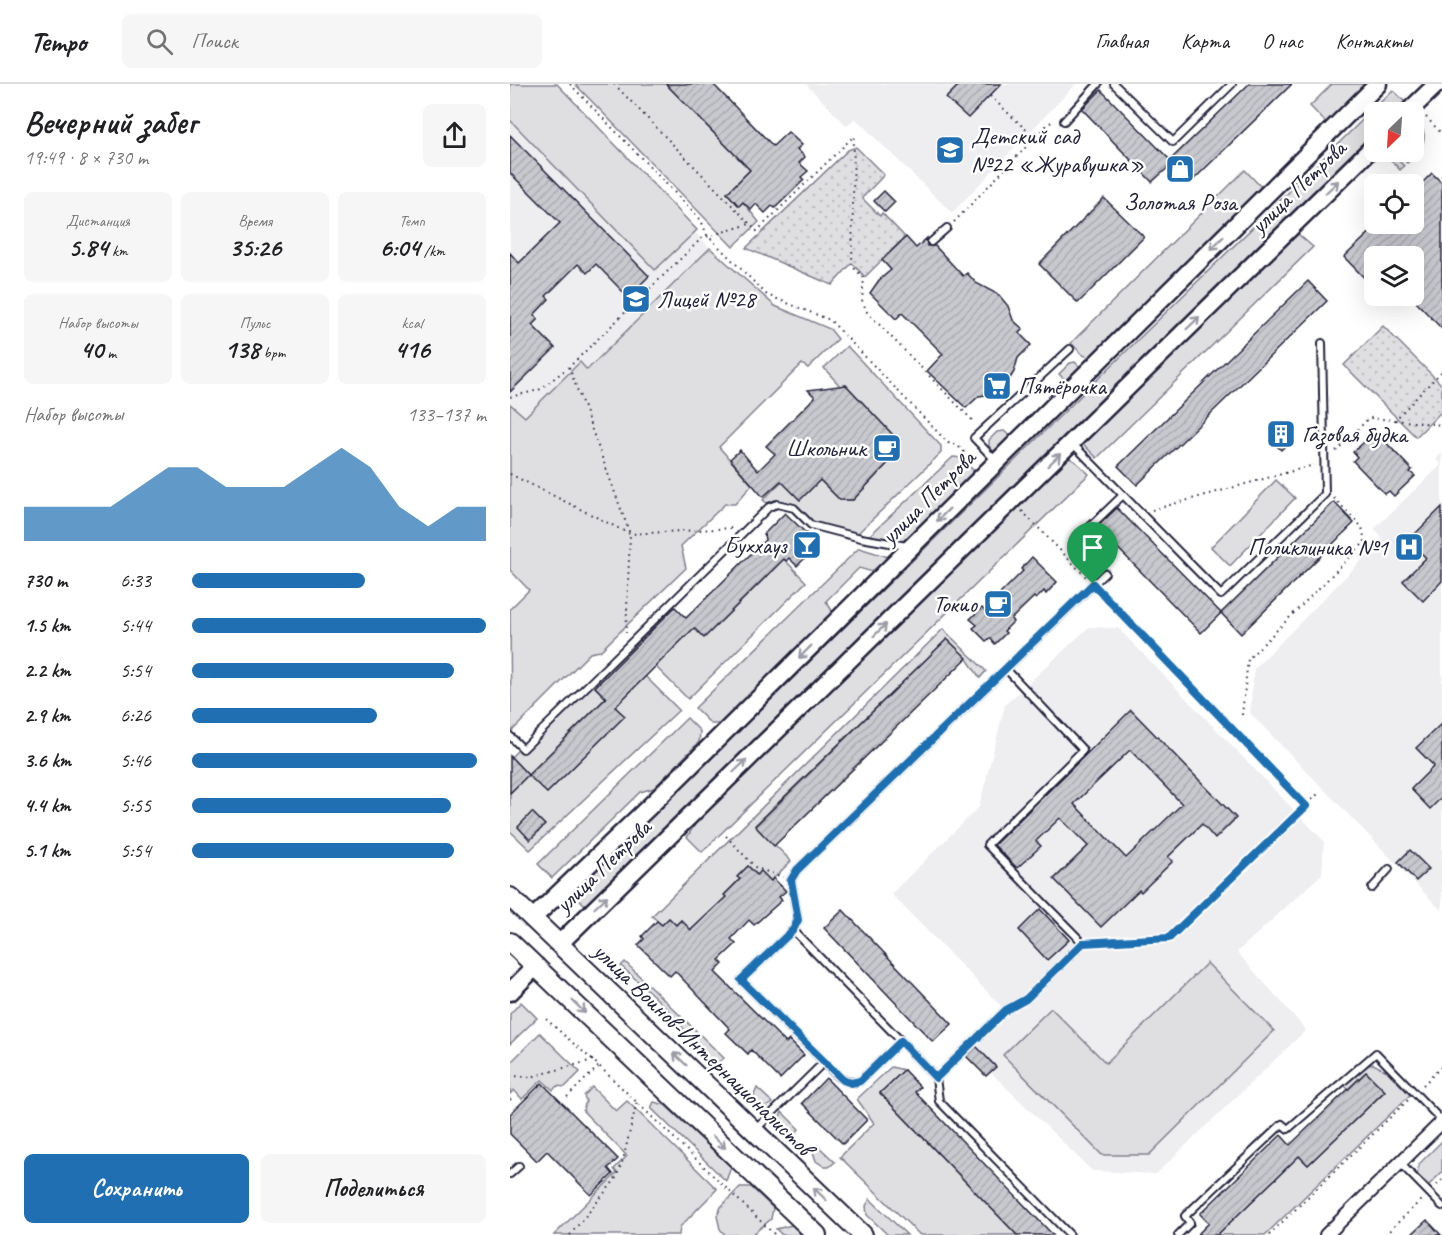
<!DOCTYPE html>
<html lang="ru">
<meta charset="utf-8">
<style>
body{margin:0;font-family:Caveat,sans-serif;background:#f6f6f6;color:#202124;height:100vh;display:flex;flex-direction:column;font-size:22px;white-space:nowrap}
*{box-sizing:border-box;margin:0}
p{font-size:20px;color:#757577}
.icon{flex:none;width:33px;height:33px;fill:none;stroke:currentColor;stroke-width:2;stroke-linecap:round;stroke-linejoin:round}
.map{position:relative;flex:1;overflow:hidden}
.panel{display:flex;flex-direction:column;background:#fff;width:510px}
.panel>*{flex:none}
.needle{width:39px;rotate:205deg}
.buttons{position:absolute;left:854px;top:18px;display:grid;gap:12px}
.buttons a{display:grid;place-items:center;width:60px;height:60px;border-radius:9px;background:#fff;box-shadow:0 6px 24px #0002;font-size:30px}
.pin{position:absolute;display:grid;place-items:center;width:51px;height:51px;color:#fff;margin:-62px -26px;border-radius:50% 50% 50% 0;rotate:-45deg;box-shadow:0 0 6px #0007}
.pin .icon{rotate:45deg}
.round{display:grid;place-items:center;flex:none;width:63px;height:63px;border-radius:9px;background:#f6f6f6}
.head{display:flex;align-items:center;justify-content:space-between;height:102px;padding:0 24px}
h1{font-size:33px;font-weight:700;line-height:45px}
.metrics{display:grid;grid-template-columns:repeat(3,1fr);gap:9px;height:102px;padding:6px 24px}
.metrics div{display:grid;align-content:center;border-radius:9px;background:#f6f6f6;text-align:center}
.metrics b{font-size:26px;font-weight:700}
.metrics small{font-size:16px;font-weight:400}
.metrics p{font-size:16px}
.chart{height:168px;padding:12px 24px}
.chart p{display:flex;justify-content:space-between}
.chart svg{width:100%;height:108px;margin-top:6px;fill:#1f6fb2;opacity:.7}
.button{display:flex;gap:12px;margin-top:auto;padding:12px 24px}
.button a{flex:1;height:69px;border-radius:9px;background:#1f6fb2;color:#fff;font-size:24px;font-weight:700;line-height:69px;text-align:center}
.button a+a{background:#f6f6f6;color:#202124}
ul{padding:0 24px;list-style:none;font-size:20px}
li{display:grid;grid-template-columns:96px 72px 1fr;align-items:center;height:45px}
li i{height:15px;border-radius:8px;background:#1f6fb2}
header{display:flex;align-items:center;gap:36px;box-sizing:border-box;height:84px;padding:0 30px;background:#fff;border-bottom:2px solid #e0e0e0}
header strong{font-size:28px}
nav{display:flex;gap:33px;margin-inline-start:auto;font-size:21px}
.search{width:420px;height:54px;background:#f6f6f6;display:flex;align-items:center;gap:15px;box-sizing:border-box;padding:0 21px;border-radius:9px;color:#757577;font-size:22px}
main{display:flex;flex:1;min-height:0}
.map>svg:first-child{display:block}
.built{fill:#eeeef1}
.green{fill:#dfdfe2;stroke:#80808e;stroke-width:1.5}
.park{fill:url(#park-dots);stroke:#80808e;stroke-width:1.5}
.building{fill:url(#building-hatch);stroke:#22223b;stroke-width:1.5;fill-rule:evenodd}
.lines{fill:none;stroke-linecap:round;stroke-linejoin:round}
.lane-casing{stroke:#22223b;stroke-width:10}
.street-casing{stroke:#22223b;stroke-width:16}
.secondary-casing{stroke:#22223b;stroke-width:21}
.primary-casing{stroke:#22223b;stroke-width:22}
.path{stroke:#22223b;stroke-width:2;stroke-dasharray:1.5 4.5;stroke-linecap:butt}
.lane{stroke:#fff;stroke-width:6}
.street{stroke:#fff;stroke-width:12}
.secondary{stroke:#fff;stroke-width:16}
.primary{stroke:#fff;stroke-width:18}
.oneway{stroke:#9c9ca7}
.route-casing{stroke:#fff;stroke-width:12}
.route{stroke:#1f6fb2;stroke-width:8}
.labels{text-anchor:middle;stroke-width:5;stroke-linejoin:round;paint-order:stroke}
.poi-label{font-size:24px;fill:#22223b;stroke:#fff;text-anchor:start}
.street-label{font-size:24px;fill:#22223b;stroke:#fff}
</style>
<header>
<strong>Tempo</strong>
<div class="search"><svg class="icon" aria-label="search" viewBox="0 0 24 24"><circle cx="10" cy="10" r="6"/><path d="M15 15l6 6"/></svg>Поиск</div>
<nav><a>Главная</a><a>Карта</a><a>О нас</a><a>Контакты</a></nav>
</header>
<main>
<section class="panel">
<div class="head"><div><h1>Вечерний забег</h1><p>19:49 · 8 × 730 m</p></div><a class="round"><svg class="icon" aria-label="share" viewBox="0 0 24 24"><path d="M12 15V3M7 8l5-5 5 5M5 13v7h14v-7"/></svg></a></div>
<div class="metrics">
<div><p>Дистанция</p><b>5.84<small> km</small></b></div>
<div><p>Время</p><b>35:26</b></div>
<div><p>Темп</p><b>6:04<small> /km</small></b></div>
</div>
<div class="metrics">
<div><p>Набор высоты</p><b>40<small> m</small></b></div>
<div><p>Пульс</p><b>138<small> bpm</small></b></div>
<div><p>kcal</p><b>416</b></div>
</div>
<div class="chart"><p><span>Набор высоты</span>133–137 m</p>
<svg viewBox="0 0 160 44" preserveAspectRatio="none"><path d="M0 44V30L10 30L20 30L30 30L40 22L50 14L60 14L70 22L80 22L90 22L100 14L110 6L120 14L130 30L140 38L150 30L160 30V44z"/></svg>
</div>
<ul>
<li><b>730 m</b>6:33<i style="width:59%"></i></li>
<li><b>1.5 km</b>5:44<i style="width:100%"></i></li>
<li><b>2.2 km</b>5:54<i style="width:89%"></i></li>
<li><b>2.9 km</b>6:26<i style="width:63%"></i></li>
<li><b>3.6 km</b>5:46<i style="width:97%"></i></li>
<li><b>4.4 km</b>5:55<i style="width:88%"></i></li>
<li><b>5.1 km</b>5:54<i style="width:89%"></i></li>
</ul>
<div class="button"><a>Сохранить</a><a>Поделиться</a></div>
</section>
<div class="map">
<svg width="932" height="1151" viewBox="0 0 932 1151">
<defs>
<pattern id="park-dots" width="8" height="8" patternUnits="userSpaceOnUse" patternTransform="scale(1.5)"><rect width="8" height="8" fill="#dfdfe2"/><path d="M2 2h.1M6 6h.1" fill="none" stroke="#bfbfc3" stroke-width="1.8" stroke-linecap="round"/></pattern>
<pattern id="building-hatch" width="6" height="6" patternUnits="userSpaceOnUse" patternTransform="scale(1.5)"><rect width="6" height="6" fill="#c8c8cf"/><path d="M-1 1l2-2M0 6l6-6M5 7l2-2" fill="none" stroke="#acacb3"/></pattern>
</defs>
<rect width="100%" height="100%" fill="#fff"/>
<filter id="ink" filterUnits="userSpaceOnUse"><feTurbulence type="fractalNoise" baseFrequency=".0167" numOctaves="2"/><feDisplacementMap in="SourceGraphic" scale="12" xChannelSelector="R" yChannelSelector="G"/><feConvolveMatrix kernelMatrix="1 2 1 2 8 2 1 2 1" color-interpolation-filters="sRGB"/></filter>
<g filter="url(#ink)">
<g class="built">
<path d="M0 0H44L200 164 0 460Z"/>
<path d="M296 0H566L442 129 345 34 337 42Z"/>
<path d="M932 369V827L740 629 744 585 873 455 864 445 931 381 926 375Z"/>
<path d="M579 543 608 544 814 757 812 790 727 868 796 946 646 1090 582 1087 461 969 499 930 381 810 469 723 495 621Z"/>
</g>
<g class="green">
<path d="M0 0H47L187 146 145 186 0 36Z"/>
<path d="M65 0H156L240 86 217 109 229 121 233 118 249 138 223 163Z"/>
<path d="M822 0H860L818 41 800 22Z"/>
<path d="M883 6 895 18 884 28H864V48L75 821 63 809Z"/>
<path d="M903 32C923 52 913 63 897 79L891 73 888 76 894 82 890 86 878 73 877 68H903Z"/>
<path d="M735 86 753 105 585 275 573 271 561 259Z"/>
<path d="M788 150 803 163 587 374 572 359Z"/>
<path d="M200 164 265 222 320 245 328 255 298 284 292 280 209 363 242 401 225 420H215L171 462 176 484 90 567 80 569 1 648 0 525 19 506 0 486V320L15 333 70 278 77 286Z"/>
<path d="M337 262 431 362V369L348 449C335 446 319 444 305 439 287 431 284 410 259 421L253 416 272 397 290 416 310 396 330 416H343L382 375 384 352 336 301 330 302 314 284Z"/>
<path d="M565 278 570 283 569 290 489 369 484 368 479 362V356L487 348 494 347 500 352 556 297 549 290 560 279Z"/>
<path d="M443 373 451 374 466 389 397 458 359 452Z"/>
<path d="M557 373 565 377 579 390 192 768 177 753 193 728Z"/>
<path d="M766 396 785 414 720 482 701 463Z"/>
<path d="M349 464 382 474 366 489 349 484 316 517 324 530 210 640H201L185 624Z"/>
<path d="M274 475 296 498 178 615 145 582 184 544Z"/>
<path d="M433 545 476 587 470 594 457 575 437 555 245 741 281 777 261 797 247 791 238 782 228 792 230 795 216 813 181 846 171 836 166 841 159 834 152 841 142 832Z"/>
<path d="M88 586 95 593 85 603 96 614 19 691 37 709 114 632 105 623 135 592 169 626 20 766 0 747V709L18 691 1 673Z"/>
<path d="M177 634 190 647 189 658 144 704 130 708 42 794 28 780Z"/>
<path d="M115 878 214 974C209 979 203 980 197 976 184 968 178 950 169 938 152 918 131 900 111 882Z"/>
<path d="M697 879 764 947 639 1071H592L493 971 541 924 596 979Z"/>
<path d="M11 918 27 934 0 960V930Z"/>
<path d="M30 949 70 988 55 1003 47 1002 43 1006 32 996 12 1015 4 1006 0 1010V979Z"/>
<path d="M863 980 877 987 900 1011 755 1151H710L708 1150 789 1072 798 1081 874 1008 856 988 838 1005 834 1001 855 982Z"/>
<path d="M381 983 394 986 370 1009 507 1151H410L330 1073 364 1039 347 1015Z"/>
<path d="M82 1003 106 1027 117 1017 207 1105 170 1143 169 1151H44L107 1089 104 1085 117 1072 73 1027 76 1017 74 1012Z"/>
<path d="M247 1004 263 1019C257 1024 252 1024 246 1018L244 1011Z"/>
<path d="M144 1018 155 1021 221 1083 216 1097 141 1024Z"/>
<path d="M272 1028 289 1045 286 1049 279 1050 272 1045 269 1036Z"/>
<path d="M932 1057V1088L919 1101 907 1091 909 1080Z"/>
<path d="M307 1061 325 1078 319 1083H315L306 1077 303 1068Z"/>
<path d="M230 1103H241L263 1124 261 1135 242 1151H215L210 1145 207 1132 211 1123Z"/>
<path d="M360 1115 397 1151H378L357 1131 356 1122Z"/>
<path d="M282 1141 292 1151H272L266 1145Z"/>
</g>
<g class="park">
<path d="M346 63 374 91 352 114 370 132 372 129 395 153 355 193 342 179 322 201 236 164 338 66Z"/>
<path d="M873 242 932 301V327L906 353 834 281Z"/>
</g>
<g class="building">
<path d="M156 0H203L263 62 278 48 292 61 287 65 295 73 289 79 298 87 291 93 294 96 265 124 262 122 255 129 246 120 241 126 233 118 229 122 217 109 240 86Z"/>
<path d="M450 0H491L458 34 436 14Z"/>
<path d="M739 0H782L680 99 662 80 642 98 572 25 591 6 660 76Z"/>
<path d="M0 51 139 192 118 213 86 180 77 189 68 180 36 212 39 215 24 231 28 235 22 241 45 264 0 308V169L9 179 50 139 0 89Z"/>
<path d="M922 89 932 99V245L903 215V172H864V204L834 173 869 140H903V108Z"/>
<path d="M374 107 385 118 375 128 364 117Z"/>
<path d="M594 114 634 153 568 219 529 180Z"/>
<path d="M396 153 406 164 417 154V162H425L453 192 457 189 466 199 489 211 498 222 503 236 513 245 509 249 521 261 508 274 504 288 496 301 482 310 469 312 456 324 417 287 433 270 392 229 386 235 360 209 369 196 381 186 372 176Z"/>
<path d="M798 197 817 217 627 401 608 382Z"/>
<path d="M336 301 384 352 382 375 343 416H330L310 396 290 416 271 397 253 413 220 375 230 366 248 387 265 370 256 362 305 313 298 306Z"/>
<path d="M771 344 782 355 771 366 760 355Z"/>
<path d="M863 350 867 354 869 351 902 386 900 388 905 392 884 412 879 407 875 410 843 377 847 373 843 368Z"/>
<path d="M824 418 844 439 731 550 711 529Z"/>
<path d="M932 423V497L913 517 893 497 916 474 899 456Z"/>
<path d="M607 424 711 529 691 549 587 443Z"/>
<path d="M275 429 299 452 294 457 303 466 287 482 279 474 276 477 274 475 194 554 184 544 105 623 115 632 37 709 18 691 96 614 85 603 165 523 176 534 255 456 254 450Z"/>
<path d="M522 473 547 498 536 510 534 507 526 515 524 513 501 535 503 538 494 547 496 549 485 560 480 554 476 557 463 544 467 541 460 535 472 524 474 526 513 487 511 485Z"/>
<path d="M437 555 457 574 264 762 245 742Z"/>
<path d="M621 626 726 734 705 755 692 740 658 773 663 777 631 808 629 806 591 843 544 795 578 762 550 734 526 757 531 762 507 784 484 761ZM620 666 672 720 616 774 564 720Z"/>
<path d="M932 639V713L920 725 901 705 924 682 906 664Z"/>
<path d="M0 672 18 691 0 709Z"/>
<path d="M22 728 35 741 20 756 8 743Z"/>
<path d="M900 766 919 785 906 797 888 778Z"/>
<path d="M238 782 247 791 251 787 261 797 263 794 276 807 269 813 272 816 244 841 239 836 221 855 226 860 209 876 213 880 205 888 276 959 279 956 294 971 270 995 241 966 238 970 216 949 220 945 165 887 160 892 128 861 134 855 132 852 147 837 152 841 159 834 166 841 171 836 181 846 216 813 214 811 230 795 227 793Z"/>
<path d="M530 825 559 856 537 876 509 846Z"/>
<path d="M333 826 442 940 423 958 314 844Z"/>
<path d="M466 962 486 983 476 992 456 972Z"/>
<path d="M394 986 410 1003 405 1008 543 1151H507L370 1009Z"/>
<path d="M856 988 875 1007 798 1081 789 1072 707 1151H687L699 1139 690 1130 771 1051 780 1061Z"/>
<path d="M316 994 357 1036 333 1060 292 1019Z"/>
<path d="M32 999 108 1075 98 1084 103 1090 81 1111 37 1067 27 1077 0 1050V1030Z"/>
<path d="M917 1136 931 1151H901Z"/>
</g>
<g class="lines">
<g class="lane-casing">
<g id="lane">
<path d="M604 0 663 58 722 0"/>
<path d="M554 37 588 0"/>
<path d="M421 158 437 144"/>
<path d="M562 359 711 511 815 410 812 259"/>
<path d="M487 378 464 354 560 265"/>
<path d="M565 457 613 411"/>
<path d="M0 652 13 665 259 423 267 420 284 424 301 441 351 454 397 462"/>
<path d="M862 804 879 785"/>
<path d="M283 846 231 896 314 978"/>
<path d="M391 957 283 846 288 836 281 796 287 786 595 489"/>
<path d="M426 994 496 926 516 915 573 859 477 761 573 666 496 585"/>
<path d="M246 1045 314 978C325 989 333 1002 350 997L391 957 426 994 429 1017 560 1151"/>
<path d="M890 1079 932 1122"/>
<path d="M0 1090 9 1082"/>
<path d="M668 1151 680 1139 675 1132 772 1040 778 1045 866 969 932 1037"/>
</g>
</g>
<g class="street-casing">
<path id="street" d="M816 1151 932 1038"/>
</g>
<g class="secondary-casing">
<g id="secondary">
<path d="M898 28 927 0"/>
<path d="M22 835 142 720 868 0"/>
<path d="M49 860 864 62"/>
<path d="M0 908 26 882"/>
</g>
</g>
<g class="primary-casing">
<g id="primary">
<path d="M0 813 353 1151"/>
<path d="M0 858 307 1151"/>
</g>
</g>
<g class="path">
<path d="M60 0 191 136 197 151 257 211 320 236 438 359 447 361 464 378"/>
<path d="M104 0 247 147 344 52 342 182 354 194 352 216 357 228 464 338"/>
<path d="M480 12 525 54"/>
<path d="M916 33 932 50"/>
<path d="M932 91V94"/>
<path d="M444 138 539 39 543 38"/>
<path d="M59 283 120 450 116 549"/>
<path d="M0 313 29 306 59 283 192 154 240 140"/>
<path d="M885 336 932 341"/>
<path d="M826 367 859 334 885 336 932 287"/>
<path d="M0 390 120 450 223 444"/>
<path d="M642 426 804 381"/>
<path d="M512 427 577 494"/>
<path d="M589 507 796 722"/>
<path d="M732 631 738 575 855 458 852 443 823 413"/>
<path d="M216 752 246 784 273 793"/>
<path d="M582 858 659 854 808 710"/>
<path d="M36 935 89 982 265 1151"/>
<path d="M0 992 21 993 83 976"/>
<path d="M913 1001 932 982"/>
<path d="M57 1013 89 982"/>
<path d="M0 1015 1 1016"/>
<path d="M927 1101 932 1096"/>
<path d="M60 1151 105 1096 113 1076 127 1017"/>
<path d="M759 1151 898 1016"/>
<path d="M875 1151 912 1115"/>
</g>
<use href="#lane" class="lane"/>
<use href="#street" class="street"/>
<use href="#secondary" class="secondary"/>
<use href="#primary" class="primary"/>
</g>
<defs><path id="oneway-shaft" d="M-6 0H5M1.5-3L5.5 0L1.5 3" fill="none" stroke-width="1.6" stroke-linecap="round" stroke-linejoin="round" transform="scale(1.5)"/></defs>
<g class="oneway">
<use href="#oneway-shaft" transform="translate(822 103) rotate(-44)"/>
<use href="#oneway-shaft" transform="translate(707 159) rotate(135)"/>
<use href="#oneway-shaft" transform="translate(683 239) rotate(-44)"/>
<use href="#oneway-shaft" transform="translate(544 376) rotate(-44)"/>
<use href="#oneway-shaft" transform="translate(433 431) rotate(135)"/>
<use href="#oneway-shaft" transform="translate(370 546) rotate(-44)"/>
<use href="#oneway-shaft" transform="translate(295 568) rotate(135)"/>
<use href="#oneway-shaft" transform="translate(230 682) rotate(-44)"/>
<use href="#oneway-shaft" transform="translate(91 818) rotate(-44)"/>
<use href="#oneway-shaft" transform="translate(69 923) rotate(44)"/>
<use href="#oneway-shaft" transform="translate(170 975) rotate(-136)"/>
<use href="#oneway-shaft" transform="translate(209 1058) rotate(44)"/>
<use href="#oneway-shaft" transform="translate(310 1110) rotate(-136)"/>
</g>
</g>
<g class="lines" filter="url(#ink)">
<g class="route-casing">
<path id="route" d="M583 500 796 722 659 854 573 859 516 915 496 926 426 994 391 957 350 997 341 999 333 996 231 896 283 846 288 836 281 796 287 786Z"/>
</g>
<use href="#route" class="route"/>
</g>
<defs>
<g id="school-square" transform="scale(1.5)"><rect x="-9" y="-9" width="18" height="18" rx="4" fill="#1f6fb2" stroke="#fff"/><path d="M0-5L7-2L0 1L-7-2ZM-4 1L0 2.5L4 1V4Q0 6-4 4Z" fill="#fff"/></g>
<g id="shop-square" transform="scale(1.5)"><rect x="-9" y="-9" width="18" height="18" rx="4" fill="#1f6fb2" stroke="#fff"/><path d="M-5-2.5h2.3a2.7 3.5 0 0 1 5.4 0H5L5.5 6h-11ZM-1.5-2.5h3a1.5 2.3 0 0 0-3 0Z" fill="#fff"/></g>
<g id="supermarket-square" transform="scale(1.5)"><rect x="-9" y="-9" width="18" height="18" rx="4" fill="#1f6fb2" stroke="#fff"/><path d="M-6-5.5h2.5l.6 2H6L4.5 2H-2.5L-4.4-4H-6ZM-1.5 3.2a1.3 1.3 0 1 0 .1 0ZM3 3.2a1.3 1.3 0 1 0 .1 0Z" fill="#fff"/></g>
<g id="building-square" transform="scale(1.5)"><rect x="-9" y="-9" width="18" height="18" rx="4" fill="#1f6fb2" stroke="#fff"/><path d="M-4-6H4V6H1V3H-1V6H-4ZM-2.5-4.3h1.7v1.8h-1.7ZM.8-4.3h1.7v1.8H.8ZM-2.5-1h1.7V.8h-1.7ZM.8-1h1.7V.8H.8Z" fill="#fff"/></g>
<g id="cafe-square" transform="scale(1.5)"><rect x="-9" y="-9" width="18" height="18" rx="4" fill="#1f6fb2" stroke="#fff"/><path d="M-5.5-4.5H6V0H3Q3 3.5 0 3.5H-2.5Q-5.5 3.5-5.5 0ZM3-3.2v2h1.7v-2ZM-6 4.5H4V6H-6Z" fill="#fff"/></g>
<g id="bar-square" transform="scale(1.5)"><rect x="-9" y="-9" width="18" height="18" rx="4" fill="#1f6fb2" stroke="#fff"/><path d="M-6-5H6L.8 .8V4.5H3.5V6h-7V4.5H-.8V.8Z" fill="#fff"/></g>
<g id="hospital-square" transform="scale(1.5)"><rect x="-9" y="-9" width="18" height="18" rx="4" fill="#1f6fb2" stroke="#fff"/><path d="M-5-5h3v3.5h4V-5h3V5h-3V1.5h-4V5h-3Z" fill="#fff"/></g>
</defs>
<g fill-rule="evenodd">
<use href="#school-square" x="440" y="66"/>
<use href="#shop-square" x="670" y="85"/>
<use href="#school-square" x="126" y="215"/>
<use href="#supermarket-square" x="487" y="302"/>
<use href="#building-square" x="771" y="350"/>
<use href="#cafe-square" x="377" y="364"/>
<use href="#bar-square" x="297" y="461"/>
<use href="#hospital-square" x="899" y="463"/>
<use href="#cafe-square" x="488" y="520"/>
</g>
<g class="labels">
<g class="poi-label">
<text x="461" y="60">Детский сад<tspan x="461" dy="28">№22 «Журавушка»</tspan></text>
<text x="670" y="126" text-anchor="middle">Золотая Роза</text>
<text x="147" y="223">Лицей №28</text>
<text x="508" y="310">Пятёрочка</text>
<text x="792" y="358">Газовая будка</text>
<text x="356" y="372" text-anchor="end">Школьник</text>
<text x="276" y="469" text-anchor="end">Буххауз</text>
<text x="878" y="471" text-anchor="end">Поликлиника №1</text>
<text x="467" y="528" text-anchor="end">Токио</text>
</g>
<g class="street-label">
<text transform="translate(788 103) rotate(-44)" y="8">улица Петрова</text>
<text transform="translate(418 413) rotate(-45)" y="8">улица Петрова</text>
<text transform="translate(93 782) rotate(-44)" y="8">улица Петрова</text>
<text transform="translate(193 965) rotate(44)" y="8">улица Воинов-Интернационалистов</text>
</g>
</g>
</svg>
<div class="buttons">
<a><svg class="needle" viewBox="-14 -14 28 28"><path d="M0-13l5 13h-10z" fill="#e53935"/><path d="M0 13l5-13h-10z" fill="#757577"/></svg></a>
<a><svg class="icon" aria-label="locate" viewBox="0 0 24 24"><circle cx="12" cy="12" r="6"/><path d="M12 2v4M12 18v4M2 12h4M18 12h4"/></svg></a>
<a><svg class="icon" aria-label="layers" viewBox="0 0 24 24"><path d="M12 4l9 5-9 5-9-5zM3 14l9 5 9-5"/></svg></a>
</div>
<div class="pin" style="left:583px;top:500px;background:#1e9e55"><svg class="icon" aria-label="arrive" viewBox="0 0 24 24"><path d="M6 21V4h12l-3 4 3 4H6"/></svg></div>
</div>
</main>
